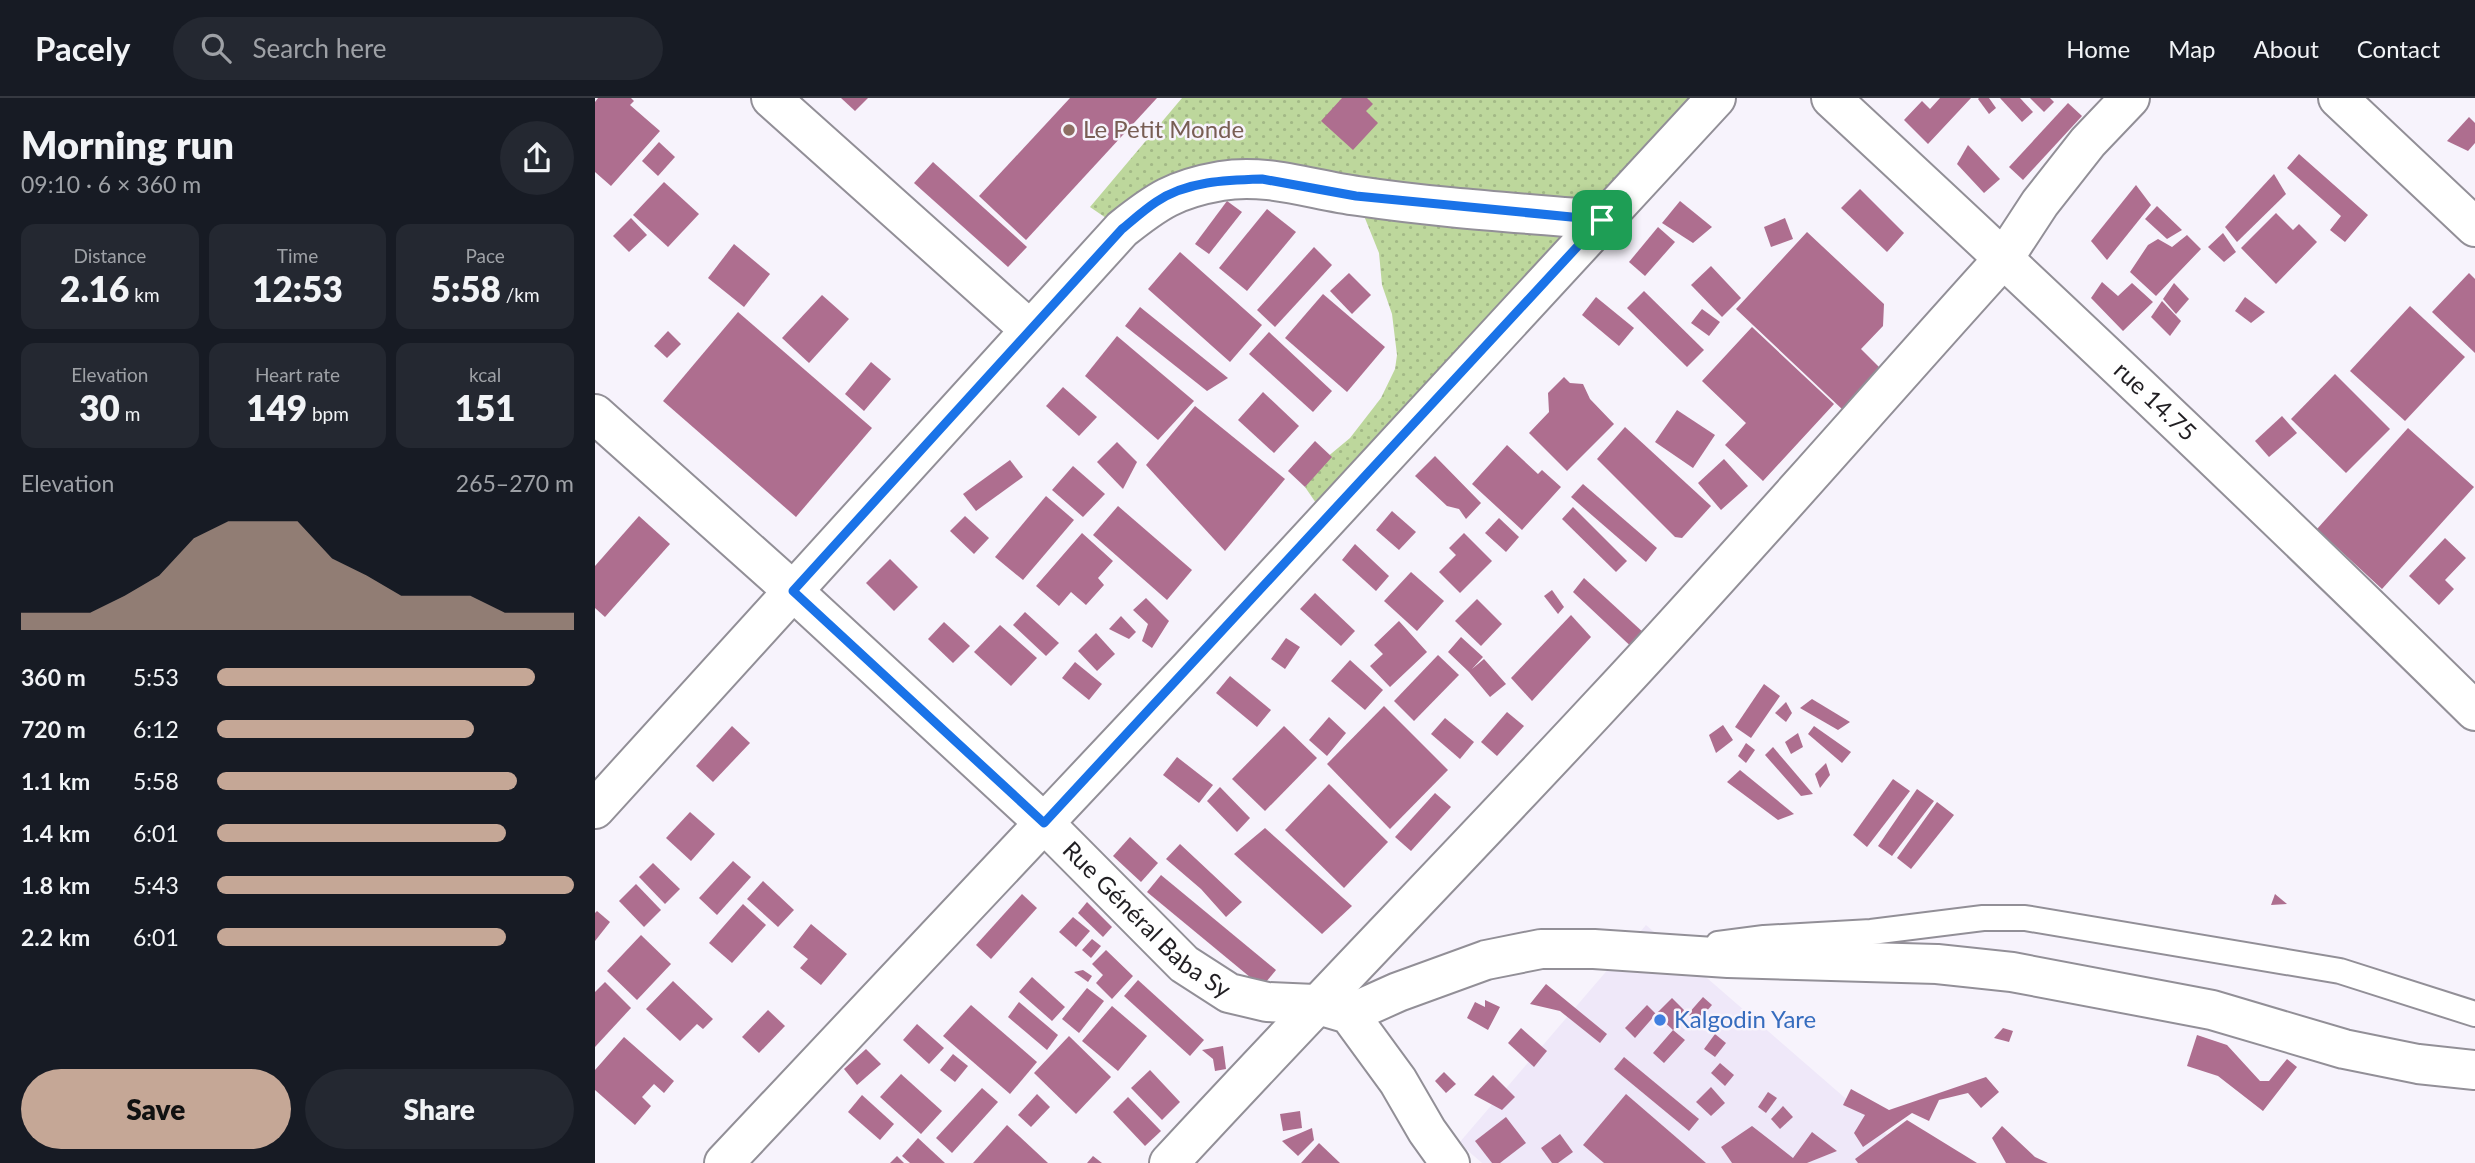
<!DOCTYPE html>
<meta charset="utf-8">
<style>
body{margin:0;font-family:Lato,sans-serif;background:#242831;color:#f1f3f6;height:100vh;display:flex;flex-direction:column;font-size:26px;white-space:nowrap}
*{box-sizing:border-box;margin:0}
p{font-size:23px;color:#9ea1a6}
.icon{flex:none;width:38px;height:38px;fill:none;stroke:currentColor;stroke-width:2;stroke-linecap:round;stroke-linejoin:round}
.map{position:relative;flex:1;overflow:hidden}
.panel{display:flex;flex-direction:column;background:#171b24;width:595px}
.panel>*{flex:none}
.pin{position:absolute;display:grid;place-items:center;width:60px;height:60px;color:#fff;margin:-30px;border-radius:14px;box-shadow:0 4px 10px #0006}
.round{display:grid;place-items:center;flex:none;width:74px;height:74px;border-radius:37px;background:#242831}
.headline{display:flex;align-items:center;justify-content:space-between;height:119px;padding:0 21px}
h1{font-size:38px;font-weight:800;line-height:52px}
.metrics{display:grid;grid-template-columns:repeat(3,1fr);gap:10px;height:119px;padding:7px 21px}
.metrics div{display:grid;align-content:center;border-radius:14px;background:#242831;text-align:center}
.metrics b{font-size:35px;font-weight:800}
.metrics small{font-size:19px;font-weight:400}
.metrics p{font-size:19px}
.chart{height:196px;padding:14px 21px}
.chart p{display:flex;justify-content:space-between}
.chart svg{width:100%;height:126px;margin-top:7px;fill:#c5a796;opacity:.7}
.button{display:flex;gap:14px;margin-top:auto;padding:14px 21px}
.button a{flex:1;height:80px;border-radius:42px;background:#c5a796;color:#111;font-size:28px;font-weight:800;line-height:80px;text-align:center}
.button a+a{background:#242831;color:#f1f3f6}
ul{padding:0 21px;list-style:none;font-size:23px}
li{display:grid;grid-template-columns:112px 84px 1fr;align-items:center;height:52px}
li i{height:18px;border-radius:9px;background:#c5a796}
header{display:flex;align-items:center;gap:42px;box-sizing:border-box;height:98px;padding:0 35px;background:#171b24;border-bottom:2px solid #363941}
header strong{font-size:33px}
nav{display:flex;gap:38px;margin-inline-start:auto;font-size:24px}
.search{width:490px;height:63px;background:#242831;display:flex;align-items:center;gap:18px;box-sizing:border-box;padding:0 24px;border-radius:38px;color:#9ea1a6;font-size:26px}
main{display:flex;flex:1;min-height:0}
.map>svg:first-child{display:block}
.built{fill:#efe8f9}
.park{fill:url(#park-dots)}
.building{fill:#ae6e8f}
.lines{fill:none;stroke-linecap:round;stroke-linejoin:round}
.service-casing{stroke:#928f97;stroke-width:28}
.minor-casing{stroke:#928f97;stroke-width:42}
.service{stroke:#fff;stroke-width:24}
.minor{stroke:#fff;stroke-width:38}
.route-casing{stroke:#fff;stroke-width:14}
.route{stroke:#1a73e8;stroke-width:9}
.education-dot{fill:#8d6e63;stroke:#f7f3fc;stroke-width:2.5}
.shop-dot{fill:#3f7fe0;stroke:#f7f3fc;stroke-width:2.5}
.labels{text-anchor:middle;stroke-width:5;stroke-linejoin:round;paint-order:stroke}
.education-label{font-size:24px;fill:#785e54;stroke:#f7f3fc;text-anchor:start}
.street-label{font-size:24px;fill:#201e22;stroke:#f7f3fc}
.shop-label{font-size:24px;fill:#366cbe;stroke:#f7f3fc;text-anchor:start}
</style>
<header>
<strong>Pacely</strong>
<div class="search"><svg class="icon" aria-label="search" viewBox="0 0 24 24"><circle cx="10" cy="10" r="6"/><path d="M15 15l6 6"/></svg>Search here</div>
<nav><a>Home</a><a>Map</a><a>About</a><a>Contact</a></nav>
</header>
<main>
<section class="panel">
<div class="headline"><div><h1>Morning run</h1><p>09:10 · 6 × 360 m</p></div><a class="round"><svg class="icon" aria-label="share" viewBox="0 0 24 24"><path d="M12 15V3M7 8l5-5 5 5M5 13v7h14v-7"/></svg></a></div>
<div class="metrics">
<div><p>Distance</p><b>2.16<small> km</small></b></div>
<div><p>Time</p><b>12:53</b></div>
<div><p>Pace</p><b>5:58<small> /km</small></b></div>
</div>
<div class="metrics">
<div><p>Elevation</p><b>30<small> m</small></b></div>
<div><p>Heart rate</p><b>149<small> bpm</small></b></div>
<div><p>kcal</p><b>151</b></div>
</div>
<div class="chart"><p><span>Elevation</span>265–270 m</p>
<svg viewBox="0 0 160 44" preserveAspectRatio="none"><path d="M0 44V38L10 38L20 38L30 32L40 25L50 12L60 6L70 6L80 6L90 19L100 25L110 32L120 32L130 32L140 38L150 38L160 38V44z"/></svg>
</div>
<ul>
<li><b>360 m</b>5:53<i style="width:89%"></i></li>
<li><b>720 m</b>6:12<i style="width:72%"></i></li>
<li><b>1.1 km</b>5:58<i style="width:84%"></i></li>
<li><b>1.4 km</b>6:01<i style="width:81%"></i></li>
<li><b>1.8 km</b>5:43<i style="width:100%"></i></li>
<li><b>2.2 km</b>6:01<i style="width:81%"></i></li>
</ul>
<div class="button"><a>Save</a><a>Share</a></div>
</section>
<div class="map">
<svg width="1880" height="1065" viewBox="0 0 1880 1065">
<defs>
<pattern id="park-dots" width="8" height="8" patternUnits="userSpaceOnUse" patternTransform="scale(1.75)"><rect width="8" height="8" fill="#bdd79c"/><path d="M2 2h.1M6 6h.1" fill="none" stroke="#a2b886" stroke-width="1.8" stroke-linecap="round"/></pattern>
</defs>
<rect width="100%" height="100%" fill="#f7f3fc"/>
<path class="built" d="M1051 827 1325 1065H887L864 1045Z"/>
<path class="park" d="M587 0H1113L734 411 721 405 710 389 731 360 755 340 786 300 800 271 802 257 797 216 787 187 784 155 759 93 687 80 527 131 495 109Z"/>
<g class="building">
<path d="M3 0H36L39 3 35 7 65 33 16 88 0 74V4Z"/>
<path d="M246 0H273L260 13Z"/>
<path d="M475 0H562L431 142 384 98Z"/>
<path d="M747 0H772L778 6 771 13 783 25 758 52 726 23Z"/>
<path d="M1345 0H1376L1333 46 1309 22 1327 3 1335 11Z"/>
<path d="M1384 0H1394L1401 10 1394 16 1383 1Z"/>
<path d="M1405 0H1425L1438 14 1427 24Z"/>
<path d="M1435 0H1455L1459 4 1449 14Z"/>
<path d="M1473 5 1487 18 1428 82 1414 69Z"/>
<path d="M1874 19 1880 25V45L1873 53 1852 43Z"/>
<path d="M64 44 80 59 63 78 47 63Z"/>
<path d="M1373 47 1405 81 1389 95 1362 66Z"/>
<path d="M1704 56 1773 117 1750 144 1735 132 1746 118 1692 70Z"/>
<path d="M338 64 432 149 413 169 319 85Z"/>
<path d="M1679 76 1691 96 1642 144 1630 129Z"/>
<path d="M69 84 104 116 73 149 38 117Z"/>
<path d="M1541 87 1556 107 1512 162 1496 143Z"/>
<path d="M1265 91 1309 135 1292 154 1246 110Z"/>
<path d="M632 103 647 114 614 156 600 146Z"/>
<path d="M1085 103 1117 129 1098 145 1067 125Z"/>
<path d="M1562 108 1587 132 1572 141 1550 121Z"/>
<path d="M672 111 701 134 652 193 624 170Z"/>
<path d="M1681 115 1698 132 1704 126 1722 144 1681 186 1646 150Z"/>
<path d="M36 120 52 137 34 154 18 138Z"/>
<path d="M1190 120 1198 141 1176 149 1169 129Z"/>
<path d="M1063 129 1080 144 1050 178 1034 164Z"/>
<path d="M1212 134 1289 206 1288 228 1266 251 1286 271 1248 312 1141 211Z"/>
<path d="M1628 135 1641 154 1629 164 1613 149Z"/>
<path d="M1592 137 1606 151 1561 198 1535 174 1553 147 1563 141 1577 149Z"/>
<path d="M139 146 175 176 149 209 113 180Z"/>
<path d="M719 149 737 167 680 229 662 212Z"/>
<path d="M585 154 667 227 635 264 553 191Z"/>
<path d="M1116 168 1146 200 1127 219 1096 187Z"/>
<path d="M754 175 776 197 757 216 735 193Z"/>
<path d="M1874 175 1880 181V255L1837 214Z"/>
<path d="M1507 184 1523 198 1537 185 1558 204 1528 233 1496 200Z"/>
<path d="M1579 185 1594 201 1581 216 1568 201Z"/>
<path d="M1049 193 1109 252 1092 269 1032 210Z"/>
<path d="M728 196 790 249 752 294 690 240Z"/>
<path d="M227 197 254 221 214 265 187 240Z"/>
<path d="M1001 199 1039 230 1024 248 987 217Z"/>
<path d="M1650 199 1670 214 1656 225 1640 213Z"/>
<path d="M1567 203 1586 223 1575 238 1556 219Z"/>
<path d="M1815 208 1870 259 1810 323 1755 273Z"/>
<path d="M545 209 633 280 612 293 530 228Z"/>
<path d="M1107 211 1125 224 1114 238 1096 225Z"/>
<path d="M143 214 277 330 201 419 68 303Z"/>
<path d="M1157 229 1239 306 1168 383 1130 347 1151 325 1107 283Z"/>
<path d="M73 233 86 246 72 260 59 248Z"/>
<path d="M674 234 737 293 718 314 654 256Z"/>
<path d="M522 238 599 303 563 342 490 278Z"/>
<path d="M276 264 296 281 269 313 250 296Z"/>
<path d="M1740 276 1795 331 1751 375 1696 321Z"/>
<path d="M969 279 975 285 988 286 995 301 1019 326 972 373 934 335 954 314 953 295Z"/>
<path d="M468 289 502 319 484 338 451 308Z"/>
<path d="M668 294 704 328 679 355 643 322Z"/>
<path d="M600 308 690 381 630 453 551 367Z"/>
<path d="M1082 312 1120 337 1098 370 1060 344Z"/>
<path d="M1687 318 1702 335 1674 359 1660 343Z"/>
<path d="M1030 329 1116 408 1087 440 1080 439 1002 361Z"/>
<path d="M1813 330 1879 389 1787 491 1722 431Z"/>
<path d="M720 343 737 359 710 389 693 373Z"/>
<path d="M522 344 542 364 528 391 502 364Z"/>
<path d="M912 347 943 376 947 372 966 389 927 432 877 386Z"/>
<path d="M840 358 886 405 871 421 864 411 852 408 820 378Z"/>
<path d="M1129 361 1153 388 1126 412 1103 385Z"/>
<path d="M415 362 428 379 381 413 368 396Z"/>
<path d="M478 368 510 396 488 419 457 392Z"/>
<path d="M988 386 1062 450 1051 464 976 399Z"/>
<path d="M451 398 479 422 428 482 400 459Z"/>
<path d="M523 408 597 472 572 502 498 437Z"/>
<path d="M978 409 1032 463 1021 474 967 421Z"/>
<path d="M797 413 821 434 804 452 781 432Z"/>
<path d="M44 418 75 446 10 519 0 510V468Z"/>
<path d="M370 418 394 440 379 456 355 433Z"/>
<path d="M904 420 924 439 911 454 890 435Z"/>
<path d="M487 435 518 463 503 480 509 487 491 507 476 494 464 508 441 488Z"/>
<path d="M869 435 897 463 865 495 844 474 861 457 854 450Z"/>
<path d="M1850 440 1871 460 1850 482 1859 491 1844 507 1814 478Z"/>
<path d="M760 446 794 478 781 493 747 462Z"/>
<path d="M295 461 323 489 299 513 271 485Z"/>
<path d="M816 474 849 503 822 533 789 503Z"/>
<path d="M989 480 1062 547 1043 555 978 494Z"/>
<path d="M957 492 969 509 963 516 949 498Z"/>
<path d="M720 495 760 533 746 548 705 511Z"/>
<path d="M551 500 574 523 557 550 547 543 553 526 538 512Z"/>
<path d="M882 501 907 526 886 548 860 523Z"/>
<path d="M430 514 464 545 451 558 418 527Z"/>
<path d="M976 517 996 539 937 603 916 580Z"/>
<path d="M526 518 541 534 534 541 514 531Z"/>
<path d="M804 523 832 554 795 589 775 568 788 556 779 547Z"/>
<path d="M349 524 375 548 358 565 333 541Z"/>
<path d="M405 527 442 560 416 588 379 554Z"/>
<path d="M501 535 520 556 502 573 483 553Z"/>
<path d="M866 539 888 559 877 571 889 561 911 586 895 599 874 574 853 554Z"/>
<path d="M691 540 705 549 690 571 676 561Z"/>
<path d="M843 557 864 577 819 623 799 603Z"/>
<path d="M755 562 788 592 770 612 736 583Z"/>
<path d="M480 564 507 586 494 602 467 580Z"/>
<path d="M635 578 676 612 662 629 621 595Z"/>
<path d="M1169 586 1185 598 1156 640 1140 629Z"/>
<path d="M1217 601 1255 624 1243 632 1205 610Z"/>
<path d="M1191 604 1197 615 1191 624 1180 615Z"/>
<path d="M789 608 853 672 795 731 732 666Z"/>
<path d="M912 614 929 628 902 658 886 644Z"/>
<path d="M734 619 751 635 732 658 714 642Z"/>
<path d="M850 620 879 644 865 661 836 636Z"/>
<path d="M1128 627 1138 642 1121 655 1114 637Z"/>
<path d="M137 628 155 645 118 684 101 668Z"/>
<path d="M689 628 722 660 670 713 637 681Z"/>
<path d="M1219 628 1256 654 1247 665 1213 636Z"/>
<path d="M1203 635 1208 649 1196 656 1190 644Z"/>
<path d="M1151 645 1160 652 1151 665 1143 658Z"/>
<path d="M1178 649 1218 696 1206 698 1170 657Z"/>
<path d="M582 659 618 687 604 705 568 677Z"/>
<path d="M1231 665 1235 677 1225 690 1220 676Z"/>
<path d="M1145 672 1199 716 1183 722 1132 684Z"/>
<path d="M1298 681 1315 693 1272 749 1258 737Z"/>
<path d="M734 686 793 744 749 790 690 732Z"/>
<path d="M625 689 655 720 642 734 612 703Z"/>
<path d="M1322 691 1339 703 1297 758 1283 748Z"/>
<path d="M840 695 856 709 816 753 800 739Z"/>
<path d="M1342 704 1359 717 1316 771 1302 760Z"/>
<path d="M95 714 120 736 96 763 71 740Z"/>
<path d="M670 730 757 808 727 836 639 756Z"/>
<path d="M535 739 563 765 546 784 518 758Z"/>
<path d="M585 746 647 804 631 819 606 791 571 761Z"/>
<path d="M138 763 156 779 122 817 104 800Z"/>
<path d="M58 765 85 791 70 806 44 779Z"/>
<path d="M566 777 681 872 667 889 552 794Z"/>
<path d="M168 783 199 812 183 829 152 801Z"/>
<path d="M41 786 66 812 49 829 24 803Z"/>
<path d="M427 796 442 810 396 861 381 847Z"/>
<path d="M1680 796 1692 806 1676 807Z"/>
<path d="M492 804 517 829 508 839 483 815Z"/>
<path d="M148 806 171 827 137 865 114 845Z"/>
<path d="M2 813 15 824 0 843V815Z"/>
<path d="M478 819 495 833 481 849 464 834Z"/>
<path d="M216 826 252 856 226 887 205 870 213 861 198 849Z"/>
<path d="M46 837 76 866 42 902 12 873Z"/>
<path d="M497 841 506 848 496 860 487 852Z"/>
<path d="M511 852 538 878 517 901 501 885 508 877 497 866Z"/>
<path d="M488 872 497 878 493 884 479 874Z"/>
<path d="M437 879 470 909 457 923 424 894Z"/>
<path d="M543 882 609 942 595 958 529 898Z"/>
<path d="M78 883 118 921 108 931 102 926 85 943 51 911Z"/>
<path d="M10 884 36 910 0 949V894Z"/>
<path d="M951 886 1012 936 1005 945 965 913 935 906Z"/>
<path d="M492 890 509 903 484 935 467 921Z"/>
<path d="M1108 899 1117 907 1102 924 1093 916Z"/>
<path d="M1077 900 1093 916 1078 932 1090 942 1069 965 1058 955 1078 932 1061 916Z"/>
<path d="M890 902 905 909 893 932 872 920 880 904 890 909Z"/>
<path d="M424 904 463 937 452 952 413 919Z"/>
<path d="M376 907 442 964 415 996 348 938Z"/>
<path d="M1052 907 1061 916 1040 940 1030 930Z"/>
<path d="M517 908 552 938 523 973 487 943Z"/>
<path d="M173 912 190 928 164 955 147 939Z"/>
<path d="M322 926 349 950 334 966 308 942Z"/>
<path d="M926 930 952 953 939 969 913 945Z"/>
<path d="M1408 930 1418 933 1414 944 1399 940Z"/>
<path d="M1120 936 1131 945 1120 959 1109 951Z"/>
<path d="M1602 937 1632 947 1665 983H1674L1692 961 1702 969 1668 1013 1623 978 1592 968Z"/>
<path d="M474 938 516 979 481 1016 439 975Z"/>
<path d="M29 939 79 983 69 995 59 986 47 999 56 1008 40 1027 0 992V972Z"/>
<path d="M628 948 631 971 620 973 618 961 607 952Z"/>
<path d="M271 951 286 966 262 987 249 971Z"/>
<path d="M358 956 373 968 360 984 345 972Z"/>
<path d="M1029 959 1104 1021 1094 1033 1019 971Z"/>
<path d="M1125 965 1139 977 1130 988 1116 975Z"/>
<path d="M555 972 585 1004 567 1022 536 990Z"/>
<path d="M849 974 861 986 851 995 840 983Z"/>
<path d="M306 976 347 1013 326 1036 285 999Z"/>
<path d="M898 977 920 999 907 1012 879 997Z"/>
<path d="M1391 979 1404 994 1386 1010 1373 995 1344 1002 1334 1023 1317 1015 1268 1049 1259 1035 1270 1017 1248 1007 1256 991 1294 1012Z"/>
<path d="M1116 989 1130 1005 1116 1018 1101 1004Z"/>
<path d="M387 990 403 1004 357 1055 341 1040Z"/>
<path d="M1173 994 1182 1000 1171 1015 1163 1009Z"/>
<path d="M442 996 455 1009 436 1029 423 1017Z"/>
<path d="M1031 996 1111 1065H1009L988 1047Z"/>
<path d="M267 997 299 1026 285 1042 253 1014Z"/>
<path d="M533 999 566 1033 550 1048 518 1014Z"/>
<path d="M1188 1008 1198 1019 1185 1031 1176 1021Z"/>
<path d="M705 1013 707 1030 688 1033 685 1016Z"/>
<path d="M911 1019 931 1045 905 1065H897L880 1043Z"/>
<path d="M1312 1022 1382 1065H1263L1260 1061Z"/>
<path d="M412 1027 453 1065H378Z"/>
<path d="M1157 1028 1198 1060 1217 1034 1242 1053 1212 1065H1137L1126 1049Z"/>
<path d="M1407 1028 1440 1059 1453 1065H1411L1397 1040Z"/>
<path d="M717 1030 719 1042 703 1058 687 1043Z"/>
<path d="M965 1036 978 1054 963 1065H957L946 1050Z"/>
<path d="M323 1040 350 1065H315L307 1058Z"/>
<path d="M724 1045 745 1065H706Z"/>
<path d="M302 1058 309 1065H295Z"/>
<path d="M498 1058 507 1065H492Z"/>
</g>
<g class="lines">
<g class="service-casing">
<path id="service" d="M1123 846 1169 840 1276 834 1388 820H1430L1745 873 1880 916"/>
</g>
<g class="minor-casing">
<g id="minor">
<path d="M176 0 434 231"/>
<path id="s1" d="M1236 0C1453 201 1669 405 1880 613"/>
<path d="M1743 0 1880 129"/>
<path id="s2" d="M0 316 198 493 449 725 589 866 634 895 672 904 720 906 754 916 803 983 832 1033 855 1065"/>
<path d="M0 711 527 131C562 103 580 91 626 83 672 75 717 92 763 98 843 110 926 115 1007 122"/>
<path d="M754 916 803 894 891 862 946 851H999L1133 860 1342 866 1417 874 1617 912 1749 951 1823 966 1880 972"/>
<path d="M129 1065 594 571 1121 0"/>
<path d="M574 1065C717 910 864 760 1007 606 1144 460 1275 308 1409 160L1445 105 1493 44 1535 0"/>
</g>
</g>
<use href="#service" class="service"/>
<use href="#minor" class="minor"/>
</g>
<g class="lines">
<g class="route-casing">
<path id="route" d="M667 81 761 98 1007 122 449 725 198 493 527 131C538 122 549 112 561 104 592 83 632 82 667 81Z"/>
</g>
<use href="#route" class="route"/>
</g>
<circle class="education-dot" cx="474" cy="32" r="7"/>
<circle class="shop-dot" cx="1065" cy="922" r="7"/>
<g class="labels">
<g class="education-label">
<text x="488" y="40">Le Petit Monde</text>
</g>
<g class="street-label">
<text dy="8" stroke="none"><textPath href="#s1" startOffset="444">rue 14.75</textPath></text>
<text dy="8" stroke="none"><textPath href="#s2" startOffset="749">Rue Général Baba Sy</textPath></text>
</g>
<g class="shop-label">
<text x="1079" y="930">Kalgodin Yare</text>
</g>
</g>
</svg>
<div class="pin" style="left:1007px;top:122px;background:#1e9e55"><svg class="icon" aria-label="arrive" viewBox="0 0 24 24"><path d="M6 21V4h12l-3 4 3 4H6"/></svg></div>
</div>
</main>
